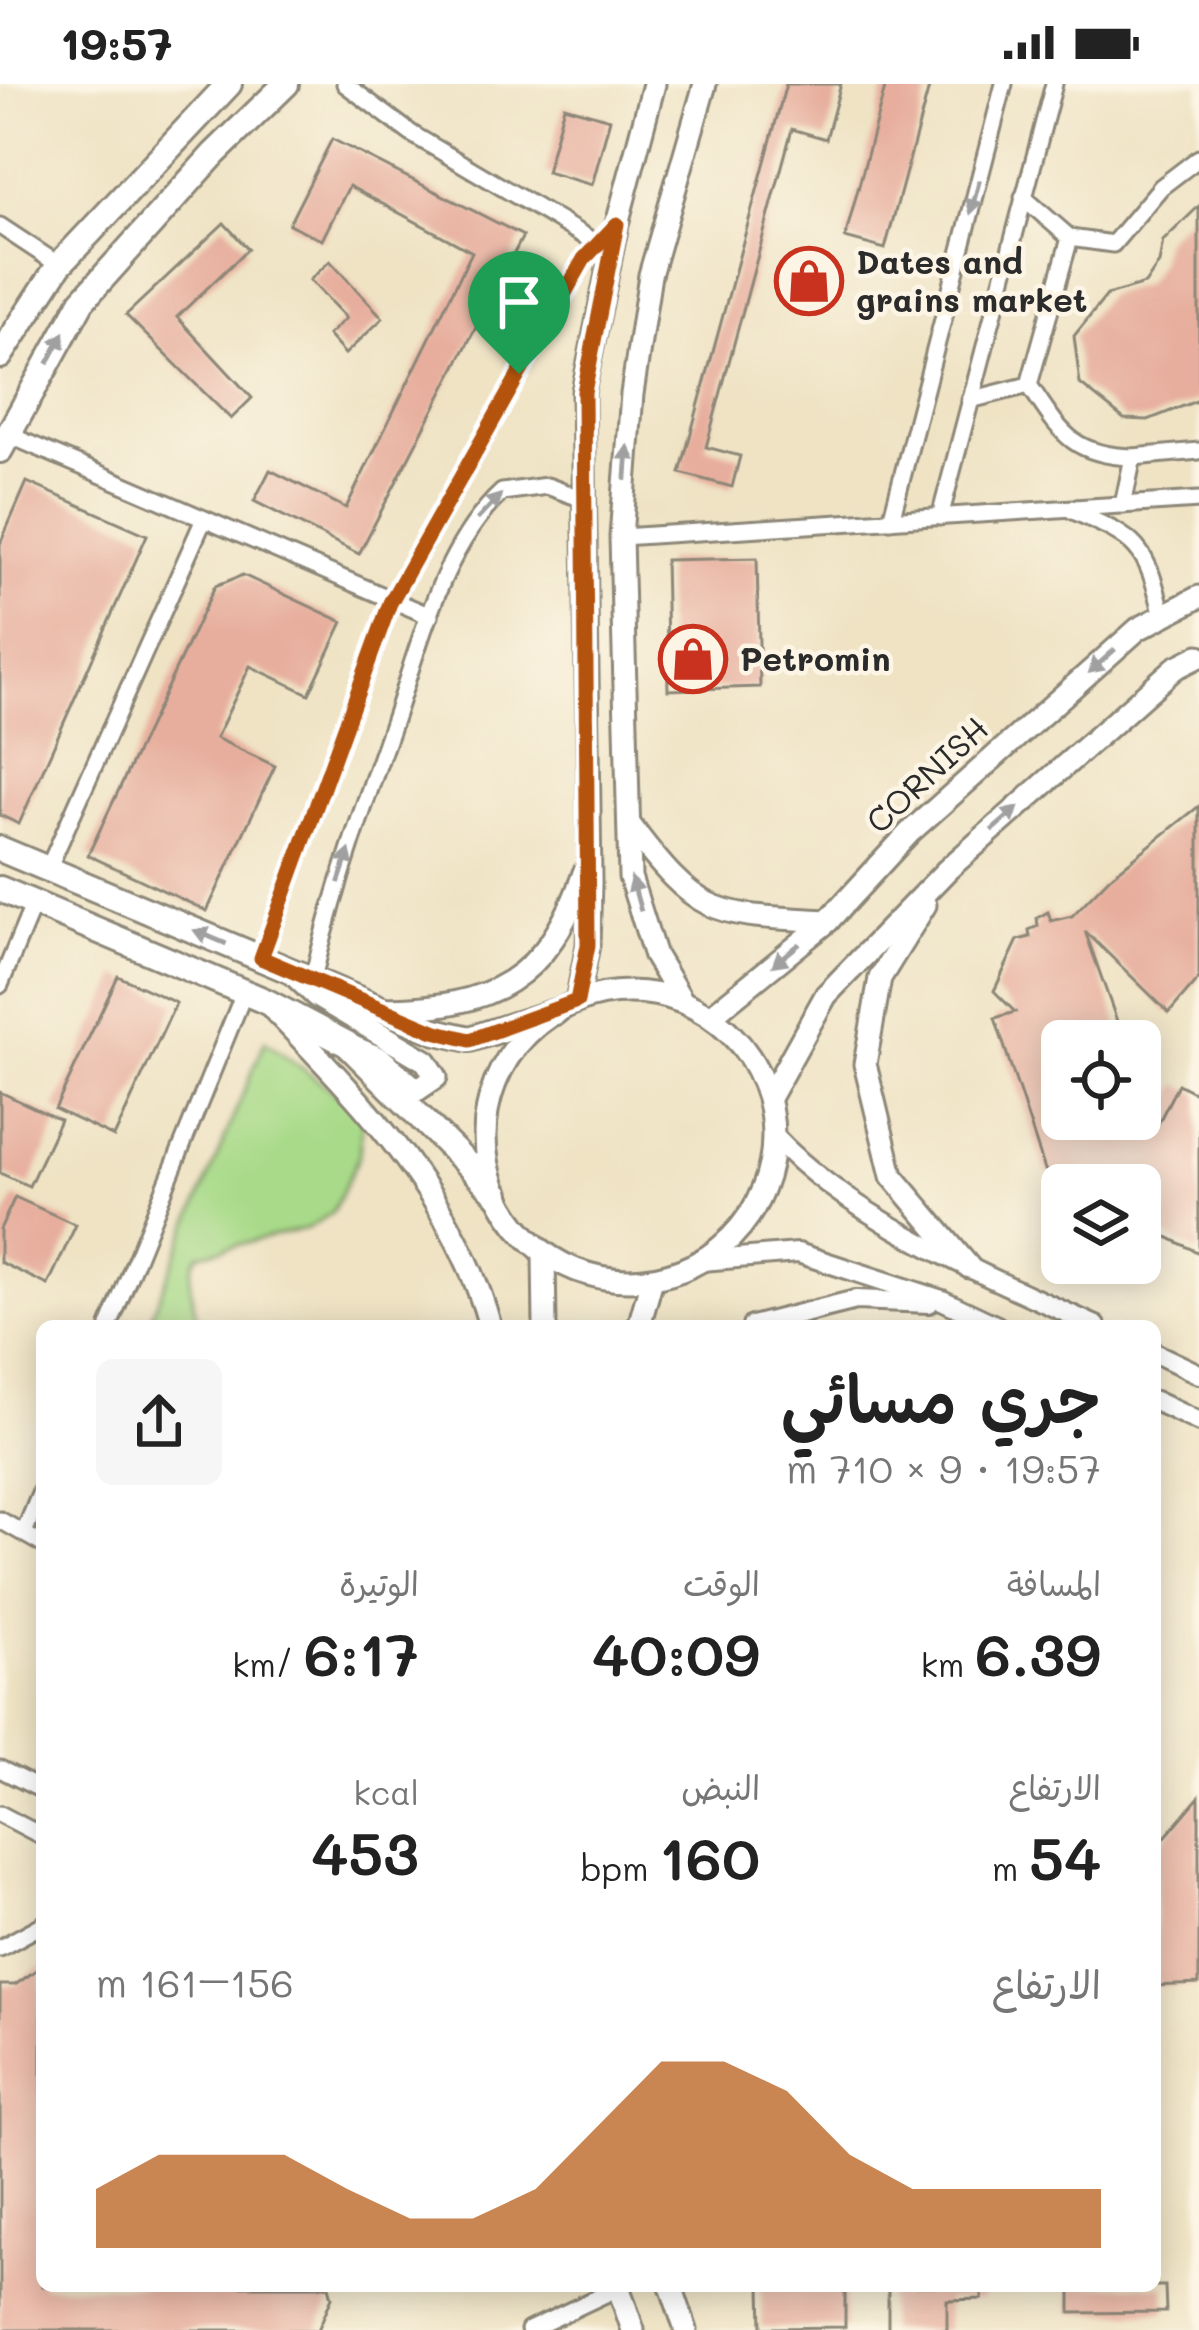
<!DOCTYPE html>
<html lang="ar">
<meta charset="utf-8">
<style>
body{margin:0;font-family:Mali,"Playpen Sans Arabic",sans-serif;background:#f6f6f6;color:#222;direction:rtl;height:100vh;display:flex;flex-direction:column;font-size:45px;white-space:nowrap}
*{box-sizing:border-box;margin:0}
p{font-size:39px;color:#767676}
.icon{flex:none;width:66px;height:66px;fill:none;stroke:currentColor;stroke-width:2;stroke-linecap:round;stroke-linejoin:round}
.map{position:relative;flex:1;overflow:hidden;direction:ltr}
.drawer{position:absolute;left:36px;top:1236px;width:1125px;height:972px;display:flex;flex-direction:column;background:#fff;border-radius:18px;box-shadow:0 6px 30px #0003;direction:rtl}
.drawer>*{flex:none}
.tools{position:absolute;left:1041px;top:936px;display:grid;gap:24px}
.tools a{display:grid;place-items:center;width:120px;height:120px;border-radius:18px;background:#fff;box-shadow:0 6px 30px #0003;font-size:60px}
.pin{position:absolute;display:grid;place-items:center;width:102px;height:102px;color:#fff;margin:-123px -51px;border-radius:50% 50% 50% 0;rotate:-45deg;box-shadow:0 0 12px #0007}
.pin .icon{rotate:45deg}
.round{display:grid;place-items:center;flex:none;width:126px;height:126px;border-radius:18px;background:#f6f6f6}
.overview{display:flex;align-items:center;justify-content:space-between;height:204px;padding:0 60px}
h1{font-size:66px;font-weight:600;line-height:90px}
.figures{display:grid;grid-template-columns:repeat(3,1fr);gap:18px;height:204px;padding:12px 60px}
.figures div{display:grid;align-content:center}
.figures b{font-size:60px;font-weight:600}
.figures small{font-size:33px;font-weight:400}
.figures p{font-size:33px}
.chart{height:336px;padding:24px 60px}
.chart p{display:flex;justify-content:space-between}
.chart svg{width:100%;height:216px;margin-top:12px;fill:#b45309;opacity:.7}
.status{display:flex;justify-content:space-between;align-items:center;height:84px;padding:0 60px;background:#fff;direction:ltr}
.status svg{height:33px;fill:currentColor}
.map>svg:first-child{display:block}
.green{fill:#a9da89;stroke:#6a825a;stroke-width:3}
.building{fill:#e7ae9d}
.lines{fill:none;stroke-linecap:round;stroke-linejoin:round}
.minor-casing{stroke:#8d8778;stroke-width:21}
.tertiary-casing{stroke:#8d8778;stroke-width:24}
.secondary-casing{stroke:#8d8778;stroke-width:27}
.primary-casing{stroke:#8d8778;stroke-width:30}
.minor{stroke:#fff;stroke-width:15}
.tertiary{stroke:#fff;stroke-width:18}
.secondary{stroke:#fff;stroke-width:21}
.primary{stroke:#fff;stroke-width:24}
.oneway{fill:#a0a0a0}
.route-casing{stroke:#fff;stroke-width:24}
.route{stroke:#b45309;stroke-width:15}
.labels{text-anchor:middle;stroke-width:9;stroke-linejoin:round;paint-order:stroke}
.poi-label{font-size:33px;font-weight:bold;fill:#2b2b2b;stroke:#fcf5e5;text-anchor:start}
.street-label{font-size:33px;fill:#2b2b2b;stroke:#fcf5e5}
</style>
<div class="status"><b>19:57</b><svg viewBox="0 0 49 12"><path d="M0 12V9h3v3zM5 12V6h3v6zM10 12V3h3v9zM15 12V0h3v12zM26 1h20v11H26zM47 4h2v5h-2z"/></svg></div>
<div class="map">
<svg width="1199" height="2246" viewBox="0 0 1199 2246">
<rect width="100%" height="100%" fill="#fcf5e5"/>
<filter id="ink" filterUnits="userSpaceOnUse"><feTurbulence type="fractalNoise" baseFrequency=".00833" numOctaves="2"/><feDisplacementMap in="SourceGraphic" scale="24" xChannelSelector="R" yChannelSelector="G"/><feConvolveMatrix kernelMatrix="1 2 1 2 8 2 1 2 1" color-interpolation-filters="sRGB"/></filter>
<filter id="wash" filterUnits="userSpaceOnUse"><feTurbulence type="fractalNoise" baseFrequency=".004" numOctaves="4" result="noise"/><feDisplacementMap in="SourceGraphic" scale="48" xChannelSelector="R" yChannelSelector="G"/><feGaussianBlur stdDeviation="2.7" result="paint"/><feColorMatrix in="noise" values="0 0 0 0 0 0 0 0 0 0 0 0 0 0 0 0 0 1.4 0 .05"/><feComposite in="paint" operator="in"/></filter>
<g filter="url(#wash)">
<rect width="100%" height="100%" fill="#efe3c4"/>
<path class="green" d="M265 957 363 1029 359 1072 332 1129 308 1144 199 1170C182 1191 194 1218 199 1242H147Z"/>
<g id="blocks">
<g class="building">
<path d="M786 0H841L826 55 792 45 706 363 740 372 732 403 680 389Z"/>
<path d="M886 0H930L885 165 845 154Z"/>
<path d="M564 22 610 35 592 101 546 88Z"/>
<path d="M332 55 523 152 359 470 254 417 270 386 346 424 472 168 349 102 322 156 289 140Z"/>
<path d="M1199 122V316L1148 336 1124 335 1080 300 1074 252 1107 211 1145 200 1159 179 1163 157Z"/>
<path d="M224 139 248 165 177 233 252 314 231 335 126 231Z"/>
<path d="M330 177 383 234 345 270 328 251 346 234 310 196Z"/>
<path d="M27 398 147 451 19 740 0 731V460Z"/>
<path d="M757 474 760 603 668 606 665 476Z"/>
<path d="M243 491 343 538 309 610 250 582 216 654 275 682 207 827 88 771 215 502Z"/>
<path d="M1199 722V894L1169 929 1085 847 1124 957H1062V1035H1140L1142 1006 1156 1044 1178 1000 1199 1011V1169L1140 1139V1101H1074L1045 1086 995 934 1015 928 994 907 1018 856 1030 853 1029 846 1038 842 1037 834 1048 828 1051 837 1072 832 1110 793Z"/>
<path d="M118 892 176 919 114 1053 55 1025Z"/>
<path d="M0 1008 60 1036 29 1102 0 1089Z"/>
<path d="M15 1113 76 1141 48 1201 0 1178V1145Z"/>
<path d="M1199 1713V1900L1155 1902V1765Z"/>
<path d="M42 1882V2202H329L332 2213 318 2246H0V1901H15Z"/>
<path d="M761 2202H845V2243L762 2244Z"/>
<path d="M888 2202H982V2215L947 2216V2246H888Z"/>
<path d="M1071 2202H1165L1166 2228 1071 2229Z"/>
</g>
</g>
</g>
<g filter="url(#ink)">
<use href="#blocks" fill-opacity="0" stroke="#8d8778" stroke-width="3"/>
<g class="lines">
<g class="minor-casing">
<g id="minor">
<path d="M345 0 412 50 598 160"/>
<path d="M0 142 59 181"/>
<path d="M1070 154 1113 160 1161 103 1199 74"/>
<path d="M1029 301C1061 348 1071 371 1133 373"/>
<path d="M970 316 1029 301 1070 154 1023 113"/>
<path d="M9 351 430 532"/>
<path d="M1123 421 1133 373 1199 367"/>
<path d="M1071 426C1138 456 1145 458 1163 532"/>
<path d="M940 433 1054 0"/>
<path d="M891 436 1004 0"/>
<path d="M621 453 1199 416"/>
<path d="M48 785 204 435"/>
<path d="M261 874 390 519 584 175 616 142"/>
<path d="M313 895C333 808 363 724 393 639 419 563 441 464 502 408L547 402 583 415"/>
<path d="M0 901 34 819"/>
<path d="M109 1242 244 909"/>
<path d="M0 1436 42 1460"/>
<path d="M24 1449 42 1405"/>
<path d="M0 1685 42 1706"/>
<path d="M0 1730 42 1752"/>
<path d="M0 1864 42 1841"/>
<path d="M529 2246 618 2204"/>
</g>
</g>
<g class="tertiary-casing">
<g id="tertiary">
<path d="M774 1052C854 1138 989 1193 1096 1242"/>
<path d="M702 1177 798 1169 942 1216 997 1242"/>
<path d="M752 1242 856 1216 929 1219"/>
<path d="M1155 1269 1199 1290"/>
<path d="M1155 1317 1199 1338"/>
</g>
</g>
<g class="secondary-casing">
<g id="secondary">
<path d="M630 741C701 836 715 830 828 837"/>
<path d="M925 821 880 894 865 980 892 1092 969 1183"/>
<path d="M293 890 316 912 426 977 436 993 417 1006 381 975 353 963"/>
<circle cx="629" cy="1052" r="144"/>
<path d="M577 917 588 861 590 797 583 308 617 140 654 0"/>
<path d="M682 917 655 872 630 793 621 453 632 310 650 191 705 0"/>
<path d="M382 925C492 924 547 897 584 789"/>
<path d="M274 926C364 1020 455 1113 490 1242"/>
<path d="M711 932 828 837 909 749 1138 545 1199 513"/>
<path d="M769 1014 826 911 947 786 1175 584 1199 572"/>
<path d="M544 1170 545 1242"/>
<path d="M639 1242 652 1195"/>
<path d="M618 2202 633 2246"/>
<path d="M671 2202 686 2246"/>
</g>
</g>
<g class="primary-casing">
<g id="primary">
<path d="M0 272 59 181 229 0"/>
<path d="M0 366 82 217 214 70 286 0"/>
<path d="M0 765 434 947 470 955 555 928"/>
<path d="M0 805 265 917 347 960 497 1110"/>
</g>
</g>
<use href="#minor" class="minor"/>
<use href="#tertiary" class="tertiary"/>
<use href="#secondary" class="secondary"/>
<use href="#primary" class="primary"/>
</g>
<defs><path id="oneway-solid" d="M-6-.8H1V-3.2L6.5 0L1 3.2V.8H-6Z" transform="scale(3)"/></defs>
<g class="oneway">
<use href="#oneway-solid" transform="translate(975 113) rotate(105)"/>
<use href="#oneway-solid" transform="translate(56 264) rotate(-62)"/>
<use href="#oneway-solid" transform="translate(627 379) rotate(-86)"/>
<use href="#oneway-solid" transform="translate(489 423) rotate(-47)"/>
<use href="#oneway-solid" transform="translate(1102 577) rotate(138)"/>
<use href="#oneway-solid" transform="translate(1005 735) rotate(-41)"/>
<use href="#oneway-solid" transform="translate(344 782) rotate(-72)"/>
<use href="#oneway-solid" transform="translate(636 810) rotate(-106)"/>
<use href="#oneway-solid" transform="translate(210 853) rotate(-157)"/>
<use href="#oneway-solid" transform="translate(786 871) rotate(141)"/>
</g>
</g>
<g class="lines" filter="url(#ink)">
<g class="route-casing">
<path id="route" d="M617 140 584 308 588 861 577 917 470 956 434 947 261 874 390 519 584 175Z"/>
</g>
<use href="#route" class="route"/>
</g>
<defs>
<g id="shop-ring" transform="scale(3.45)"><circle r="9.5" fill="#fcf5e5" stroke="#c8321e" stroke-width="1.5"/><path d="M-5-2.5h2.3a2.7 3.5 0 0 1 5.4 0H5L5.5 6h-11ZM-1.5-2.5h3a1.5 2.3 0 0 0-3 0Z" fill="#c8321e"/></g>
</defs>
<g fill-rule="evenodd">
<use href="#shop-ring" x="809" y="197"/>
<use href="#shop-ring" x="693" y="575"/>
</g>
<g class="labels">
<g class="poi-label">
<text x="856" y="190">Dates and<tspan x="856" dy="38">grains market</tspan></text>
<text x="740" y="587">Petromin</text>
</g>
<g class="street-label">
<text transform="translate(927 691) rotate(-43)" y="12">CORNISH</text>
</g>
</g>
</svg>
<div class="tools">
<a><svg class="icon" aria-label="locate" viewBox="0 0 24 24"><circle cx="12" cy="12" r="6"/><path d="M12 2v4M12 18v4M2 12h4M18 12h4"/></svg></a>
<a><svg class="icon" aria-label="layers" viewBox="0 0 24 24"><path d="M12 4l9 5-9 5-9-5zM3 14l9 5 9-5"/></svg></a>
</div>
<div class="pin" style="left:519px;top:290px;background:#1e9e55"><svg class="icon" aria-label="arrive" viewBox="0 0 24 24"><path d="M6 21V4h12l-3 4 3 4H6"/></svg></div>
<section class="drawer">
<div class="overview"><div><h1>جري مسائي</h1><p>19:57 · 9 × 710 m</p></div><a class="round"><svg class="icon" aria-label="share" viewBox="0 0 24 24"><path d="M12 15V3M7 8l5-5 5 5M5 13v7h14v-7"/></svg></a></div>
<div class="figures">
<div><p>المسافة</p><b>6.39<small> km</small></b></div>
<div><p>الوقت</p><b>40:09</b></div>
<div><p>الوتيرة</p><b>6:17<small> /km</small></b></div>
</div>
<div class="figures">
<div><p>الارتفاع</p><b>54<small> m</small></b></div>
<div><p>النبض</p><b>160<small> bpm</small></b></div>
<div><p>kcal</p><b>453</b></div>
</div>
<div class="chart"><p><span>الارتفاع</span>156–161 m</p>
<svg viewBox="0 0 160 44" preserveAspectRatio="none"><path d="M0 44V32L10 25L20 25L30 25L40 32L50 38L60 38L70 32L80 19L90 6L100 6L110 12L120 25L130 32L140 32L150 32L160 32V44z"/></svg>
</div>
</section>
</div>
